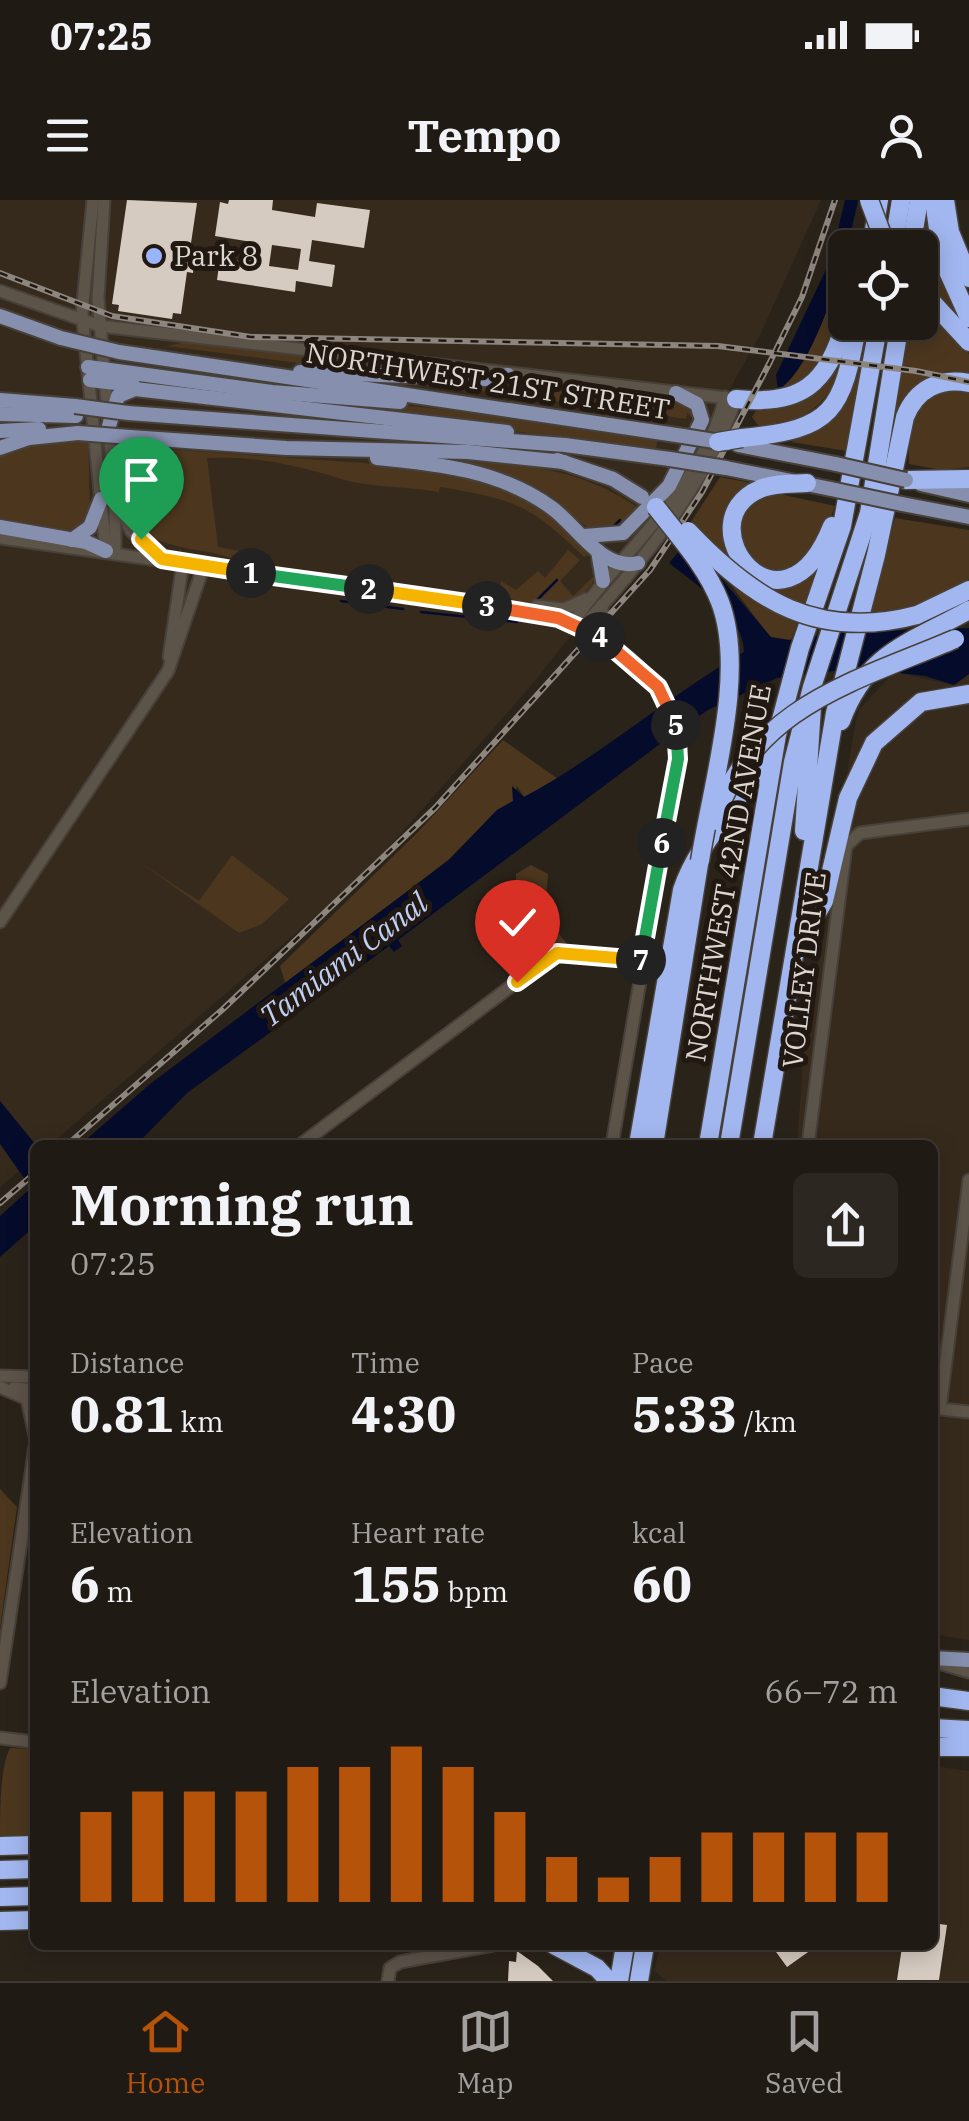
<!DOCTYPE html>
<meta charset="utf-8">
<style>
body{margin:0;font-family:"IBM Plex Serif",serif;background:#2d2722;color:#f1f3f6;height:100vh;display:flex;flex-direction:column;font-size:38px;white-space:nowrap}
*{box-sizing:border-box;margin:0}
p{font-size:32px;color:#a2a1a0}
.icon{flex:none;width:55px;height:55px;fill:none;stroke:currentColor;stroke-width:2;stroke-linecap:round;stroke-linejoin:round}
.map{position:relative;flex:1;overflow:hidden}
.panel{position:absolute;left:30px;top:940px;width:908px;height:810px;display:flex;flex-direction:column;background:#201a14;border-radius:15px;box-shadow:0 5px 25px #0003,0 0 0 2px #3d3834}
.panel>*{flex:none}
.fabs{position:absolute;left:828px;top:30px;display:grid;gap:20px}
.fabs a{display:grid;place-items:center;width:110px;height:110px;border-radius:15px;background:#201a14;box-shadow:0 5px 25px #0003,0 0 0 2px #3d3834;font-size:50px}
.pin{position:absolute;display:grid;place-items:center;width:85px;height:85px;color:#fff;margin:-102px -42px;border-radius:50% 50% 50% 0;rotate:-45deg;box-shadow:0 0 10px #0007}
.pin .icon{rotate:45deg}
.km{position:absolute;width:50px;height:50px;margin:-25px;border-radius:50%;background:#222;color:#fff;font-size:28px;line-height:50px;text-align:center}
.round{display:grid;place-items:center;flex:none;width:105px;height:105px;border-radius:15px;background:#2d2722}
.summary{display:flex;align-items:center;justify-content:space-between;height:170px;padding:0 40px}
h1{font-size:55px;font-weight:700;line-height:75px}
.figures{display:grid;grid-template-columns:repeat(3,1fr);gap:15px;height:170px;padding:10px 40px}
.figures div{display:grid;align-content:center}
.figures b{font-size:50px;font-weight:700}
.figures small{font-size:28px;font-weight:400}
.figures p{font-size:28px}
.chart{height:280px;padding:20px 40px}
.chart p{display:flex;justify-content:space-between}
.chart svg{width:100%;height:180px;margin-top:10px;stroke:#b45309;stroke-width:6}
.status{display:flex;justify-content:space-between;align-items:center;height:70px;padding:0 50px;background:#201a14;direction:ltr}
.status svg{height:28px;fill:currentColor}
header{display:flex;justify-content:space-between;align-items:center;height:130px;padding:0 40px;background:#201a14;font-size:45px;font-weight:700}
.tabs{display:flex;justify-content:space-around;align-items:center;height:140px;border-top:2px solid #3d3834;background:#201a14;font-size:28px;color:#a2a1a0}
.tabs a{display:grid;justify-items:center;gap:5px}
.tabs .active{color:#b45309}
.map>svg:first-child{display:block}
.built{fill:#362a1c}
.green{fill:#4c371e}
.water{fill:#050b2a}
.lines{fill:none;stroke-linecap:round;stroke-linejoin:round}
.stream{stroke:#050b2a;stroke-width:2.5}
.building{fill:#d6cbc0;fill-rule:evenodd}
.minor-casing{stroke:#47413a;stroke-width:15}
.major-casing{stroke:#47413a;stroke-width:18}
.highway-casing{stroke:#47413a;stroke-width:21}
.minor{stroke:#5c5349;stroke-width:11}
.major{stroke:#868fad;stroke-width:14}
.highway{stroke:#a2b7f0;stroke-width:18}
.rail-casing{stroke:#8d867f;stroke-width:6}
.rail{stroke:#211911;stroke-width:2.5;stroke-dasharray:8;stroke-linecap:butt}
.major-bridge-casing{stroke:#47413a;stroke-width:18;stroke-linecap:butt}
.highway-bridge-casing{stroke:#47413a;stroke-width:21;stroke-linecap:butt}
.major-bridge{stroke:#868fad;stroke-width:14}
.highway-bridge{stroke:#a2b7f0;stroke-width:18}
.split-1-casing{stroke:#fff;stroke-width:20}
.split-2-casing{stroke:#fff;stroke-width:20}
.split-3-casing{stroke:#fff;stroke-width:20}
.split-4-casing{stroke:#fff;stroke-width:20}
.split-5-casing{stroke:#fff;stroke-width:20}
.split-6-casing{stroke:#fff;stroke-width:20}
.split-7-casing{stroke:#fff;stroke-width:20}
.split-8-casing{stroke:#fff;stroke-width:20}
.split-1{stroke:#f5b400;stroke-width:12}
.split-2{stroke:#22a559;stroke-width:12}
.split-3{stroke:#f5b400;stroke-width:12}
.split-4{stroke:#f0652b;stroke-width:12}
.split-5{stroke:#f0652b;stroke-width:12}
.split-6{stroke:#22a559;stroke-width:12}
.split-7{stroke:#22a559;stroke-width:12}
.split-8{stroke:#f5b400;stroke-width:12}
.poi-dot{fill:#9bb5fd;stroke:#211911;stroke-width:4}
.labels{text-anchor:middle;stroke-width:10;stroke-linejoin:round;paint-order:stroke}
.poi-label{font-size:28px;fill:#dcd6d0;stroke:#211911;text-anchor:start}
.street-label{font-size:28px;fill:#dcd6d0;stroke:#211911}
.water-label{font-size:30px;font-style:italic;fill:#bfcef4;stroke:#211911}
</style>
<div class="status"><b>07:25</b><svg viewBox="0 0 49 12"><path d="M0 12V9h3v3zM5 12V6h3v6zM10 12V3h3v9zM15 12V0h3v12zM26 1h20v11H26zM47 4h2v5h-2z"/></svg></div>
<header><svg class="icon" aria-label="menu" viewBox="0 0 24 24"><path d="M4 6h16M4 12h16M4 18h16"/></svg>Tempo<svg class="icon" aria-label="person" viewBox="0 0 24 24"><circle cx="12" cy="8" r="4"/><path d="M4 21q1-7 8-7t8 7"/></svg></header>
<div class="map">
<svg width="969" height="1781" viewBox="0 0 969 1781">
<rect width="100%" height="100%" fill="#2a231a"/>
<g class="built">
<path d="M0 0H821L761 133 643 344 530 487 367 672 50 945H35V958L0 987Z"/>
<path d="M894 472 954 485 969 474V1440L933 1434 932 945H797L805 833 829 711V679L854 531 859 510Z"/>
<path d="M933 1566 969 1571V1781H666L654 1770 661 1745H932Z"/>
</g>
<g class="green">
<path d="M925 12H929L962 122 920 77Z"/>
<path d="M845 65C845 113 835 174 782 189L816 132Z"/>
<path d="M920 101 969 154V173C923 163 903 198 893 236L890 229 907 123 920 122Z"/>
<path d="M865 123H869L847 251 791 242 823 226Z"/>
<path d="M185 142 363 161 421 172 313 165 167 146Z"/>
<path d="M831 170 840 171C826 207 798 225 761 229L752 217 757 209 797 202Z"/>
<path d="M130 177 468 212 657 241 656 249 129 182Z"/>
<path d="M423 180 681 199 693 206 697 221 687 213 686 219 673 217 413 182Z"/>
<path d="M956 188 969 192V267L941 270 909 264C910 226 907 200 956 188Z"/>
<path d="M65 241 88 242 90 308 85 325 69 333 0 320V255L28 243Z"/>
<path d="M121 246 364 263 475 278 539 304 599 360C597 411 535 412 499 394L501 381 516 390 538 371 545 378 568 350 580 360 560 381 573 396 596 374 597 360 590 354 584 357C530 304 513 299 440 287L439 292C406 286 368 288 338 278 296 265 250 255 207 258L218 347 255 354 253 360C240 364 223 354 208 352 140 341 103 325 121 246Z"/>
<path d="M419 258C493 258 579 264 641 310L619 330 593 331 556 304Z"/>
<path d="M720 277 751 283 737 302V364L803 378 822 360 805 407C759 390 724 357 691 322Z"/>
<path d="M770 292 835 306 820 346 779 375 745 358C739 318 736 317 770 292Z"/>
<path d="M895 318 969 330V379L918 407 870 416Z"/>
<path d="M731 385 798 422 791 440 770 437Z"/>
<path d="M503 540 558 579 524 597 517 586 513 601 497 610 449 659 286 786 280 766 419 631Z"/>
<path d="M232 655 289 699 262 724 239 733 141 663 199 701Z"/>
<path d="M531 665 548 674 545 716 567 744 549 742 516 692V674Z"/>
<path d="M0 1289 17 1307 0 1428Z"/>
<path d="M10 1548 35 1549V1635L0 1637C0 1612 0 1567 10 1548Z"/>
</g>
<g class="water">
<path d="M845 0H858C850 42 818 166 778 190L776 175 831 59Z"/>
<path d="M696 332 720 377 771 437 788 440 847 432 969 428V474L954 485 925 476 859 468 777 478 708 510 672 535 398 740 402 746 394 752 389 746 187 893 142 939 132 945H80L150 884 449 660 497 610 513 601 512 586 524 597C602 555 668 496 744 452 744 415 695 384 669 363Z"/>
<path d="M0 901 36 945 35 1026 0 1057V1016L31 988 0 944Z"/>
</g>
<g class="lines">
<g class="stream">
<path d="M613 327 620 320"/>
<path d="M537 400 557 380"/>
<path d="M341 401 403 409"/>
<path d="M421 412 517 422"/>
</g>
</g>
<g class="building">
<path d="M127 0 197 3 188 63 194 64 193 73 187 72 181 114 173 113 172 119 118 111 119 105 112 104Z"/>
<path d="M229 0H273L272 10 315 17 317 3 370 10 364 48 312 40 309 61 335 65 332 87 296 81 295 92 217 80 220 58 248 62 252 42 215 36 220 2 228 4ZM272 45 301 49 298 70 269 66Z"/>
<path d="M932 1723 947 1725 939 1780H897L902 1747 922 1750 923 1745H932Z"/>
<path d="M771 1745H818L787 1767Z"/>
<path d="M517 1751 538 1766 553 1781H508L509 1761 516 1762Z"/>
</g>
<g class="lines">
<g class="minor-casing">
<g id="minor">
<path d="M93 0 82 113 106 351"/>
<path d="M104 0 98 99 115 298V352"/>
<path d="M0 91 100 126 736 199C708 280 641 364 583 426"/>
<path d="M119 306 131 331 163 359"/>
<path d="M0 338 548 415C612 432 682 487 678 559L612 945"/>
<path d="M602 405V425L611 443"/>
<path d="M537 406 564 409 586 399"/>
<path d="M573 422C623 350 703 287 725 197"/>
<path d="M169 457 183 362"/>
<path d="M0 722 168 471 204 365"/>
<path d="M300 945 551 756 573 753 640 763"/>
<path d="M808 945 846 646 860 633 969 619"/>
<path d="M0 1176 35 1177"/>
<path d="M0 1187 27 1199 35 1236"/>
<path d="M14 1188 35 1190"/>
<path d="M932 1208 969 1212"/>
<path d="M940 1208 969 980"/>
<path d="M932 1461 969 1472"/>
<path d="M0 1483 35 1247"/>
<path d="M0 1538 35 1542"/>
<path d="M388 1781 390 1768 400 1762 493 1745"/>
</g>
</g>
<g class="major-casing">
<g id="major">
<path d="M0 116 61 138"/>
<path d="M119 152 683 236"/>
<path d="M88 167 272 192 400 202"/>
<path d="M300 172 487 179 508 175"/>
<path d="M90 180 133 185"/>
<path d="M0 200 75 206"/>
<path d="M128 213 565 245 670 259"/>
<path d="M0 214 76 216"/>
<path d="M109 226 118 196 135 189 507 232"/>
<path d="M0 231 39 229"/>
<path d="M130 237 286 248 468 252 564 262"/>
<path d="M738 245 836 264"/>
<path d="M0 248 29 238 78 233"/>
<path d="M377 258C439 264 500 270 552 308 577 326 603 372 638 363"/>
<path d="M557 260 613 279 642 297"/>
<path d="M726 268 831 289"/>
<path d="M921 284 969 295"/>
<path d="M902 304 969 317"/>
<path d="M0 327 86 342 106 351"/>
<path d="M584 336 623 333 669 286 702 220 697 204 676 193"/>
<path d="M72 340 90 327 101 299"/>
<path d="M598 351 603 381"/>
<path d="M932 1458 969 1460"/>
</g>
</g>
<g class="highway-casing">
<g id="highway">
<path d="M934 0 942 58 969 118"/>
<path d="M945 0 950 32 969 78"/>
<path d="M871 48 879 0"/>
<path d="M893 48 901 0"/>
<path d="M911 48 919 0"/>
<path d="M920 89 969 142"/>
<path d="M736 199C800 206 828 185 845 122"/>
<path d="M742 238C834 229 842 212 858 122"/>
<path d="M906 280 969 279"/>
<path d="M807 283C791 284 774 283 760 289 683 322 782 452 832 326"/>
<path d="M917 415 969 390"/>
<path d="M841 521C867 451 911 443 969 410"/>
<path d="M804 631 812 507"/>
<path d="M800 741 824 701 848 598 874 543 921 502 969 494"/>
<path d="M638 945 682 690C699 639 743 601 768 553"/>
<path d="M654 945 699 664"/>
<path d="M708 945 777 535 800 448 842 326 879 122"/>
<path d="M729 945 793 562 812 487 869 313 900 122"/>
<path d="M762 945 835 513 876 355 905 217C916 189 940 177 969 183"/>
<path d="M932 1496 969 1501"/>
<path d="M932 1528 969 1530"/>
<path d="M932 1547H969"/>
<path d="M0 1646 35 1645"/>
<path d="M0 1670 35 1669"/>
<path d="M0 1697 35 1696"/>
<path d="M0 1721 35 1720"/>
<path d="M554 1745 597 1768 609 1781"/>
<path d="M619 1781 625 1745"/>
<path d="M639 1781 645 1745"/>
</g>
</g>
<use href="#minor" class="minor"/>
<use href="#major" class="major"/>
<use href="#highway" class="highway"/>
<g class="rail-casing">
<g id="rail">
<path d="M0 73 112 116 251 137 718 146 916 171 969 182"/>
<path d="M67 945 222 810 435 608 650 370 702 292 770 162 802 97 835 0"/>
<path d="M0 1003 35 973"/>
</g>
</g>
<use href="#rail" class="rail"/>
<g class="major-bridge-casing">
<g id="major-bridge">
<path d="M61 138 119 152"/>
<path d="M75 206 128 213"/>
<path d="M78 233 130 237"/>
<path d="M683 236 727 243"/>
<path d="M670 259 726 268"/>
<path d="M836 264 906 280"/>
<path d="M831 289 902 304"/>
</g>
</g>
<g class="highway-bridge-casing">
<g id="highway-bridge">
<path d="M869 0 887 48"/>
<path d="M718 242 742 238"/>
<path d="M656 307C679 337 706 366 720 402 747 473 711 587 700 661"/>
<path d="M688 331C754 401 818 441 917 415"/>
<path d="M714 621C753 506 854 482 955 439"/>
</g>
</g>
<use href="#major-bridge" class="major-bridge"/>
<use href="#highway-bridge" class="highway-bridge"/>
</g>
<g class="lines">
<g class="split-1-casing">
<path id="split-1" d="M141 339 162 359 251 373"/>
</g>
<g class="split-2-casing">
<path id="split-2" d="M251 373 369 389"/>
</g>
<g class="split-3-casing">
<path id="split-3" d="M369 389 487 406"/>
</g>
<g class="split-4-casing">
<path id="split-4" d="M487 406 558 418 600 437"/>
</g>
<g class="split-5-casing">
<path id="split-5" d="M600 437 658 487 676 525"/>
</g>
<g class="split-6-casing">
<path id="split-6" d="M662 643 678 559 676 525"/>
</g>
<g class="split-7-casing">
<path id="split-7" d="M641 760 662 643"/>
</g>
<g class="split-8-casing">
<path id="split-8" d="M517 782 557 753 641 760"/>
</g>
<use href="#split-1" class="split-1"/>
<use href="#split-2" class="split-2"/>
<use href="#split-3" class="split-3"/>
<use href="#split-4" class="split-4"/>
<use href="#split-5" class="split-5"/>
<use href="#split-6" class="split-6"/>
<use href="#split-7" class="split-7"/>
<use href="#split-8" class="split-8"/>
</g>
<circle class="poi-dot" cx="154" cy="56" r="10"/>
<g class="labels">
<g class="poi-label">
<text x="174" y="66">Park 8</text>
</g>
<g class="street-label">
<text transform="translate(488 181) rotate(9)" y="10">NORTHWEST 21ST STREET</text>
<text transform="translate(728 673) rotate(-80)" y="10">NORTHWEST 42ND AVENUE</text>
<text transform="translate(804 770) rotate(-83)" y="10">VOLLEY DRIVE</text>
</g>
<g class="water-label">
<text transform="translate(344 760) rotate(-37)" y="10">Tamiami Canal</text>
</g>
</g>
</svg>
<div class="fabs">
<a><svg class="icon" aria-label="locate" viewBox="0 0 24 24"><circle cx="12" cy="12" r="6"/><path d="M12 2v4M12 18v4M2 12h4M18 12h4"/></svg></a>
</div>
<div class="pin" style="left:141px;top:339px;background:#1e9e55"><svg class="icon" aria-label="arrive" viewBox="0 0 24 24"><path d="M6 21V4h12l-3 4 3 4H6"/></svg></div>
<div class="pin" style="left:517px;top:782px;background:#d93025"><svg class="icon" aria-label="check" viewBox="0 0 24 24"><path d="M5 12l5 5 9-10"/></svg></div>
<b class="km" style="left:251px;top:373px">1</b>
<b class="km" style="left:369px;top:389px">2</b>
<b class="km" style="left:487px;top:406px">3</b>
<b class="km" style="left:600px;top:437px">4</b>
<b class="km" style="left:676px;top:525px">5</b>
<b class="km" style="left:662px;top:643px">6</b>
<b class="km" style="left:641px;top:760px">7</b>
<section class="panel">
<div class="summary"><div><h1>Morning run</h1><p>07:25</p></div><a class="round"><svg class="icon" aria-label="share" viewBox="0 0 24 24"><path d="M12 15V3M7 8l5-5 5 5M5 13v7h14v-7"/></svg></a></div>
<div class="figures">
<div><p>Distance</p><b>0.81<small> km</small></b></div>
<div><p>Time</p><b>4:30</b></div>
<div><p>Pace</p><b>5:33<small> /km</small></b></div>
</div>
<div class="figures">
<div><p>Elevation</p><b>6<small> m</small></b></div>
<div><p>Heart rate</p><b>155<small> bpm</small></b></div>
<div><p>kcal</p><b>60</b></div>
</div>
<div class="chart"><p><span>Elevation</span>66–72 m</p>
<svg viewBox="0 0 160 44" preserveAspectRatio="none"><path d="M5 44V22M15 44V17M25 44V17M35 44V17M45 44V11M55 44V11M65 44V6M75 44V11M85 44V22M95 44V33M105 44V38M115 44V33M125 44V27M135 44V27M145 44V27M155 44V27"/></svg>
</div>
</section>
</div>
<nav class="tabs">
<a class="active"><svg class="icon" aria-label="home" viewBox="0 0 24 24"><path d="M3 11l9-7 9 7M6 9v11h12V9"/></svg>Home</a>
<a><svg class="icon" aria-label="map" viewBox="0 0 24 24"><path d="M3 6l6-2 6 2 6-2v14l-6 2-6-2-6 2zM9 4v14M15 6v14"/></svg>Map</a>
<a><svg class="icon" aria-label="saved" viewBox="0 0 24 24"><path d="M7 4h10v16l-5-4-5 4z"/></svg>Saved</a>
</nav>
